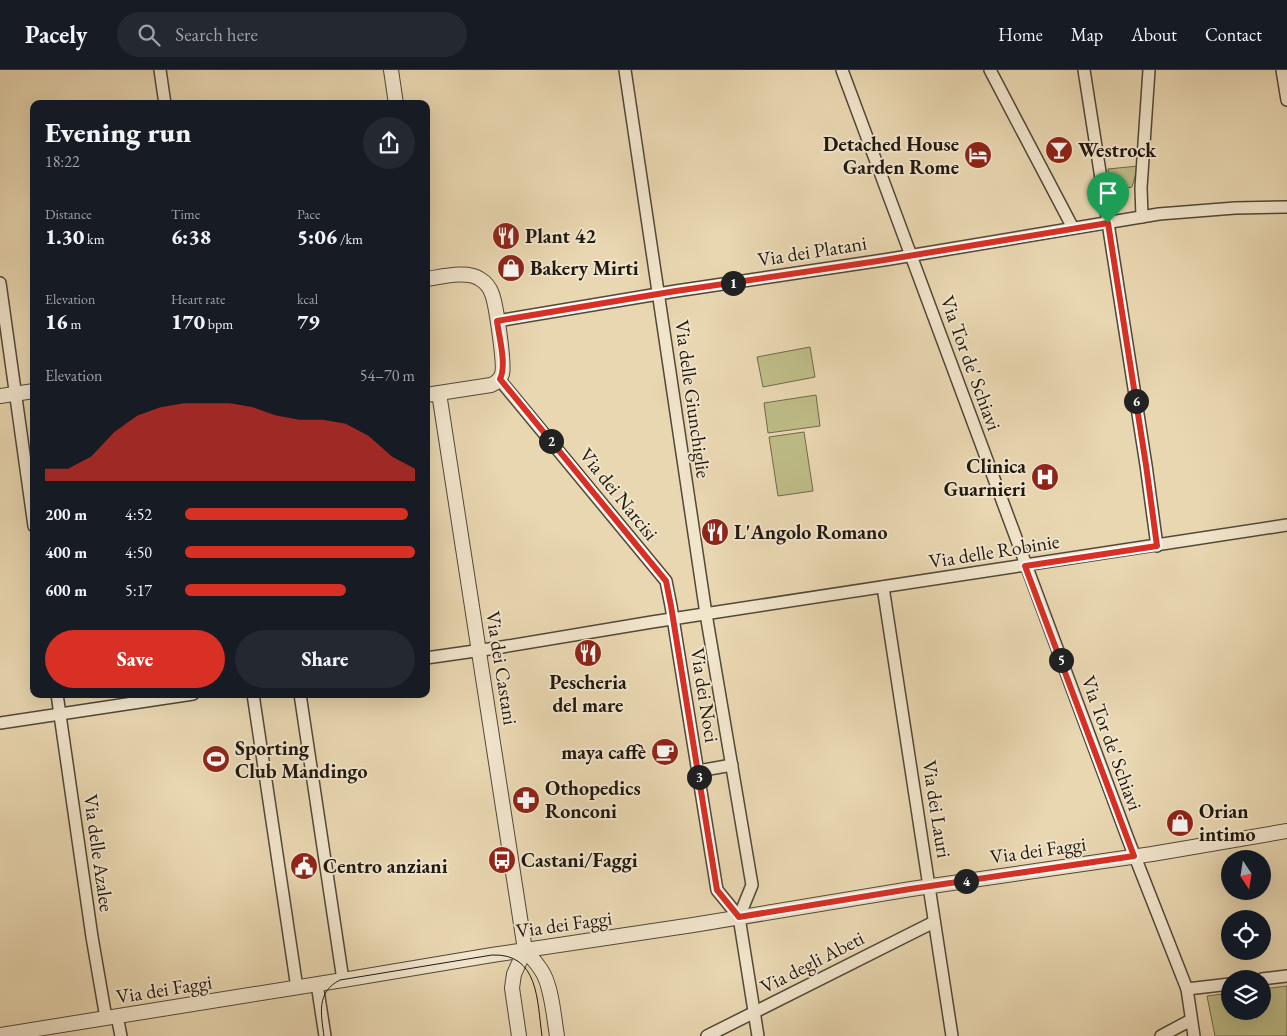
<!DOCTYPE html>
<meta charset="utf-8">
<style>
body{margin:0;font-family:"EB Garamond",serif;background:#242831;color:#f1f3f6;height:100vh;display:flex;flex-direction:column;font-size:19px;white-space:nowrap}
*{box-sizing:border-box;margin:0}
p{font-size:16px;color:#9ea1a6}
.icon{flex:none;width:28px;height:28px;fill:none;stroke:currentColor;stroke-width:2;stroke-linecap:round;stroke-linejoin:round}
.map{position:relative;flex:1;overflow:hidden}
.sheet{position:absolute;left:30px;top:30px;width:400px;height:598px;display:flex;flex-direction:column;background:#171b24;border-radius:10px;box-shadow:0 5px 20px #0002}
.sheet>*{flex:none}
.needle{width:32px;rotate:168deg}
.fabs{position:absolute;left:1221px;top:780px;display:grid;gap:10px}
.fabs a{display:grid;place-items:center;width:50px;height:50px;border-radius:50%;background:#171b24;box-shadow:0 5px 20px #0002;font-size:25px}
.pin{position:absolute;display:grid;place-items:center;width:42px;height:42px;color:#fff;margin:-51px -21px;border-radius:50% 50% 50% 0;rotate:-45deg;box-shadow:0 0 5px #0007}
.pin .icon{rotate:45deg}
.km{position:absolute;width:25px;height:25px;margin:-12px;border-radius:50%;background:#222;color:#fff;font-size:14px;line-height:25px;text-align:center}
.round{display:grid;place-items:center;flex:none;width:52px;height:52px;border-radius:26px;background:#242831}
.overview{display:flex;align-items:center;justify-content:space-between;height:85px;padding:0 15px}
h1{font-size:28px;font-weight:800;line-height:38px}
.figures{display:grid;grid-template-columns:repeat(3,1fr);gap:8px;height:85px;padding:5px 15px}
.figures div{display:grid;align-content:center}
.figures b{font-size:21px;font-weight:800}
.figures small{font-size:14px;font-weight:400}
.figures p{font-size:14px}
.chart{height:140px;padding:10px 15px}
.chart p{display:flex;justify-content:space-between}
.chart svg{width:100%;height:90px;margin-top:5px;fill:#d93025;opacity:.7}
.button{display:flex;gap:10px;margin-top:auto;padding:10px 15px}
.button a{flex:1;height:58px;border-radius:30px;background:#d93025;color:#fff;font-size:20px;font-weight:800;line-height:58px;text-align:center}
.button a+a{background:#242831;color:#f1f3f6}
ul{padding:0 15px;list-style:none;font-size:16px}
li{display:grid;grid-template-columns:80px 60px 1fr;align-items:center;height:38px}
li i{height:12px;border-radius:6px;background:#d93025}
header{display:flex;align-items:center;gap:30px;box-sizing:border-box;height:70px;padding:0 25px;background:#171b24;border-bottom:1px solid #363941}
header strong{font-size:24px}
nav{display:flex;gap:28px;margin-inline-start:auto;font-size:18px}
.search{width:350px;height:45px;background:#242831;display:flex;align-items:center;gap:12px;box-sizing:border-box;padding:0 18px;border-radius:28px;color:#9ea1a6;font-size:19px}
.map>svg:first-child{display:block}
.green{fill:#bebc87;stroke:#6f6a4b}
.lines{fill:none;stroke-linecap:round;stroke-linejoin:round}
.minor-casing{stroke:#524838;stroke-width:14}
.tertiary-casing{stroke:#524838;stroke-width:16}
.minor{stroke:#f1e5cc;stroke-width:11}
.tertiary{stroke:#f1e5cc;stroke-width:14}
.tram{stroke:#20180f;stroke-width:1}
.route-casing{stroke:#fff;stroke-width:10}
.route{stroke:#d93025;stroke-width:6}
.labels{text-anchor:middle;stroke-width:4;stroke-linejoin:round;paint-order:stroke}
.poi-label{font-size:20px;font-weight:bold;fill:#20180f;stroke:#f1e5cc;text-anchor:start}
.street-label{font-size:20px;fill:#20180f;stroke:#f1e5cc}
</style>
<header>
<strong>Pacely</strong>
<div class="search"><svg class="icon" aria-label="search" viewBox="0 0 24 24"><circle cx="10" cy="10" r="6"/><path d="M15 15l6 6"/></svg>Search here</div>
<nav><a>Home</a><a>Map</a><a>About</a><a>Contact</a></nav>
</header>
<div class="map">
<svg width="1287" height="966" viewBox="0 0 1287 966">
<rect width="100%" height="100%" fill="#e9d7b1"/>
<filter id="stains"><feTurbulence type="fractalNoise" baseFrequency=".004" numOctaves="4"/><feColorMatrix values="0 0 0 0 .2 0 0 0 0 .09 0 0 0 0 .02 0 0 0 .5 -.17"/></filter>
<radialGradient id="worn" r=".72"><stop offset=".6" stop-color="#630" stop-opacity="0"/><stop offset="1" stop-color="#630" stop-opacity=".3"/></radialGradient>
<g class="green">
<path d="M1138 96 1132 117 1111 121 1108 99Z"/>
<path d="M810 277 815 307 763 317 757 287Z"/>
<path d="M816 325 820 356 768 363 764 333Z"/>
<path d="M804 362 813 421 778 426 769 367Z"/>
<path d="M1287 916V966H1215L1207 926 1230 923V941H1262L1263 919Z"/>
</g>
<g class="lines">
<g class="minor-casing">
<g id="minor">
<path d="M160 0 165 34"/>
<path d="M625 0 706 544 752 815 739 847 758 966"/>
<path d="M842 0 1128 769 1187 919 1194 966"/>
<path d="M990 0 1073 158"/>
<path d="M1084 0 1146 395 1157 476"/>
<path d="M1282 0 1287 30"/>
<path d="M1142 147 1141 118 1149 0"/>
<path d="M0 213 34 456"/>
<path d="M497 251 676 221 890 189 1159 144 1235 138 1287 137"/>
<path d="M499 309 666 511 671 536 717 820 739 847"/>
<path d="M883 517 952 966"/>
<path d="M426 588 496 578 652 552 1287 455"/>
<path d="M57 624 92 867 106 948"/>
<path d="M253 624 297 918"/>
<path d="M300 624 343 910"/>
<path d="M0 653 193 624"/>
<path d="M698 701 732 695"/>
<path d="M1262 909 1287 906"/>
<path d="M317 914 325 966"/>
<path d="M1187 919 1230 914"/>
<path d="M117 946 121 966"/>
<path d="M707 966 934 852"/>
<path d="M1161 966 1191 950"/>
</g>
</g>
<g class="tertiary-casing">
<g id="tertiary">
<path d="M391 0 396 34"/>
<path d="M426 209C441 207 467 200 480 209 485 212 490 218 492 224 496 234 505 295 502 304 500 310 496 313 491 315L426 325"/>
<path d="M439 323 525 880"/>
<path d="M0 326 34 321"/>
<path d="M525 880C532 888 539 895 544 905 552 921 554 948 557 966"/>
<path d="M0 965 343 910 492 885 693 855 911 819 1152 784 1287 761"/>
<path d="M519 966 512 918 514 904 525 880"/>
</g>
</g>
<use href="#minor" class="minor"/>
<use href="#tertiary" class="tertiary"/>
<path class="tram" d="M324 966C321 944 316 922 340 910L492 885C539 883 537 931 542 966"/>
</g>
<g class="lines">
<g class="route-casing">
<path id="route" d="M1108 153 1146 395 1157 476 1025 496 1134 786 910 819 739 847 717 820 671 536 666 511 500 309C507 295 499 267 497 251L676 221 878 191Z"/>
</g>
<use href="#route" class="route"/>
</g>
<defs>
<g id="bar-disc" transform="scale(1.4375)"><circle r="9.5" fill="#8f2418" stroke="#f1e5cc"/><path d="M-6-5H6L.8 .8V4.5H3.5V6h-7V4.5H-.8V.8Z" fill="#fff"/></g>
<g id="hotel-disc" transform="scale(1.4375)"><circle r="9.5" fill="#8f2418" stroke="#f1e5cc"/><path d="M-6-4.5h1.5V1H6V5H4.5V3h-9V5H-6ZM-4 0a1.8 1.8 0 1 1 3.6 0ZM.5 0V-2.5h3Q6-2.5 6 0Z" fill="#fff"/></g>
<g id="restaurant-disc" transform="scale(1.4375)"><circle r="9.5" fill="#8f2418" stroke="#f1e5cc"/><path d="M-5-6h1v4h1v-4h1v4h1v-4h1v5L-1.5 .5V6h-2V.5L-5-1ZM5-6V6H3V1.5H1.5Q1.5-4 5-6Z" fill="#fff"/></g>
<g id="shop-disc" transform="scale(1.4375)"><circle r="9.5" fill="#8f2418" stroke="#f1e5cc"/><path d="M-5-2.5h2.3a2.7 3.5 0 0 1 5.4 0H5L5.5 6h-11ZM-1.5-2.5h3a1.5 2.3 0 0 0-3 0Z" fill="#fff"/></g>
<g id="hospital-disc" transform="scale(1.4375)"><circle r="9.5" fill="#8f2418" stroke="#f1e5cc"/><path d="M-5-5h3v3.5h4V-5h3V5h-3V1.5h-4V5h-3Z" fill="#fff"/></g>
<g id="cafe-disc" transform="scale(1.4375)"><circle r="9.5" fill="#8f2418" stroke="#f1e5cc"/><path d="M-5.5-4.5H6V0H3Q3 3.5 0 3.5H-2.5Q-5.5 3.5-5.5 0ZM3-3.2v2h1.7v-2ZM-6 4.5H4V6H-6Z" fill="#fff"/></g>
<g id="stadium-disc" transform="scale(1.4375)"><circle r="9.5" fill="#8f2418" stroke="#f1e5cc"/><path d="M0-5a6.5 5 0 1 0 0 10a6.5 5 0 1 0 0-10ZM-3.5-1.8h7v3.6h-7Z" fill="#fff"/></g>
<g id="pharmacy-disc" transform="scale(1.4375)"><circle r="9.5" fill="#8f2418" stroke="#f1e5cc"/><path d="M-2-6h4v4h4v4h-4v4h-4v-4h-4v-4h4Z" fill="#fff"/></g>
<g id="bus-disc" transform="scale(1.4375)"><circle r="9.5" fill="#8f2418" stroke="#f1e5cc"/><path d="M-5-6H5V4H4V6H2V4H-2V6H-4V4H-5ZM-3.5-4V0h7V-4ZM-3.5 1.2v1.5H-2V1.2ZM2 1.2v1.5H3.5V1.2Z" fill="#fff"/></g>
<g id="civic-disc" transform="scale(1.4375)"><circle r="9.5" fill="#8f2418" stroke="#f1e5cc"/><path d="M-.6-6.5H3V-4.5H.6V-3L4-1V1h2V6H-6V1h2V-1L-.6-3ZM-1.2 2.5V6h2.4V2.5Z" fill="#fff"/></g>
</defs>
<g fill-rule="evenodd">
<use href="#bar-disc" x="1059" y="80"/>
<use href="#hotel-disc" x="978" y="85"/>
<use href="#restaurant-disc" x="506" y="166"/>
<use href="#shop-disc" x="511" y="198"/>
<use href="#hospital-disc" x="1045" y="407"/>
<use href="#restaurant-disc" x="715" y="462"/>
<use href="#restaurant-disc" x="588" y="583"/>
<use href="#cafe-disc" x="665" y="682"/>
<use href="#stadium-disc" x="216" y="689"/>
<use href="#pharmacy-disc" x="526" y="730"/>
<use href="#shop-disc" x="1180" y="753"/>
<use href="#bus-disc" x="502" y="790"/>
<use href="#civic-disc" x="304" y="796"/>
</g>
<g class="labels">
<g class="poi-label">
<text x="959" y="81" text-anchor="end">Detached House<tspan x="959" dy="23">Garden Rome</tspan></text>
<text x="1078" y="87">Westrock</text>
<text x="525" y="173">Plant 42</text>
<text x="530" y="205">Bakery Mirti</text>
<text x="1026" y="403" text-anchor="end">Clinica<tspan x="1026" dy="23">Guarnieri</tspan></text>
<text x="734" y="469">L'Angolo Romano</text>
<text x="588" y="619" text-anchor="middle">Pescheria<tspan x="588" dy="23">del mare</tspan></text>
<text x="235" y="685">Sporting<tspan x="235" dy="23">Club Mandingo</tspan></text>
<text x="646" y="689" text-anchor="end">maya caffè</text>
<text x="545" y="725">Othopedics<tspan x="545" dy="23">Ronconi</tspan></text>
<text x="1199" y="748">Orian<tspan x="1199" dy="23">intimo</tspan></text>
<text x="521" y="797">Castani/Faggi</text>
<text x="323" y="803">Centro anziani</text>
</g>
<g class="street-label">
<text transform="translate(812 181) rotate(-9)" y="7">Via dei Platani</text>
<text transform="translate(971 293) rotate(70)" y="7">Via Tor de' Schiavi</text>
<text transform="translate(693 329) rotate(82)" y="7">Via delle Giunchiglie</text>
<text transform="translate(619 424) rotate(51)" y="7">Via dei Narcisi</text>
<text transform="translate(994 481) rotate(-9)" y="7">Via delle Robinie</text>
<text transform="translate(502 598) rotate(81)" y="7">Via dei Castani</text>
<text transform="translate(705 625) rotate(81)" y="7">Via dei Noci</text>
<text transform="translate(1112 673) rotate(70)" y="7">Via Tor de' Schiavi</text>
<text transform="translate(937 739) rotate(81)" y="7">Via dei Lauri</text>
<text transform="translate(1038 780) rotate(-8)" y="7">Via dei Faggi</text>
<text transform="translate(99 783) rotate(82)" y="7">Via delle Azalee</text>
<text transform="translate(564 854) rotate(-8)" y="7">Via dei Faggi</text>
<text transform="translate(812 892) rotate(-27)" y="7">Via degli Abeti</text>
<text transform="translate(164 919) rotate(-9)" y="7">Via dei Faggi</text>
</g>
</g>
<rect width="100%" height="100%" filter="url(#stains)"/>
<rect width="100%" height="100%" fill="url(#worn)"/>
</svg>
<div class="fabs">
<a><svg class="needle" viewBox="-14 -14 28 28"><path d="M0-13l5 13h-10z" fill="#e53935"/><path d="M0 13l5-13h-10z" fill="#9ea1a6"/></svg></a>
<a><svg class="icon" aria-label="locate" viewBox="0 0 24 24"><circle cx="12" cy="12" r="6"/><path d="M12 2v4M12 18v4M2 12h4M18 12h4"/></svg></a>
<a><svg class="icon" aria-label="layers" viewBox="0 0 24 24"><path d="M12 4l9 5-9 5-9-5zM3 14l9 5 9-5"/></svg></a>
</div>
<div class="pin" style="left:1108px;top:153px;background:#1e9e55"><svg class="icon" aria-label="arrive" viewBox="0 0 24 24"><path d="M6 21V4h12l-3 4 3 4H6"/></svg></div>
<b class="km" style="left:733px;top:213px">1</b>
<b class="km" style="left:551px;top:371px">2</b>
<b class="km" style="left:699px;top:707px">3</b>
<b class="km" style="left:966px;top:811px">4</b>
<b class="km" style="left:1061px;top:590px">5</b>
<b class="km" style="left:1136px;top:331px">6</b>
<section class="sheet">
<div class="overview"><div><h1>Evening run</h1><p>18:22</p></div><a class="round"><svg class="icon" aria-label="share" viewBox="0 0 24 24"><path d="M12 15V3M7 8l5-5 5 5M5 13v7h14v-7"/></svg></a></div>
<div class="figures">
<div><p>Distance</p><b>1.30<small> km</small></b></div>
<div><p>Time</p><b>6:38</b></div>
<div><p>Pace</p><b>5:06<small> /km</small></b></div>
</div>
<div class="figures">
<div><p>Elevation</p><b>16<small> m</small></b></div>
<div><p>Heart rate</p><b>170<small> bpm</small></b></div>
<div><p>kcal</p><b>79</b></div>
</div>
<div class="chart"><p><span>Elevation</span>54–70 m</p>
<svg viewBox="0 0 160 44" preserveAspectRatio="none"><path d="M0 44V38L10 38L20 32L30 20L40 12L50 8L60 6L70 6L80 6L90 8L100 12L110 14L120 14L130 16L140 22L150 32L160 38V44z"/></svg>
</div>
<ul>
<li><b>200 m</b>4:52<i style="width:97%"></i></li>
<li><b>400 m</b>4:50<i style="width:100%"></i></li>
<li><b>600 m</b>5:17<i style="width:70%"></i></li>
</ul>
<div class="button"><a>Save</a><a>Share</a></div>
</section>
</div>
